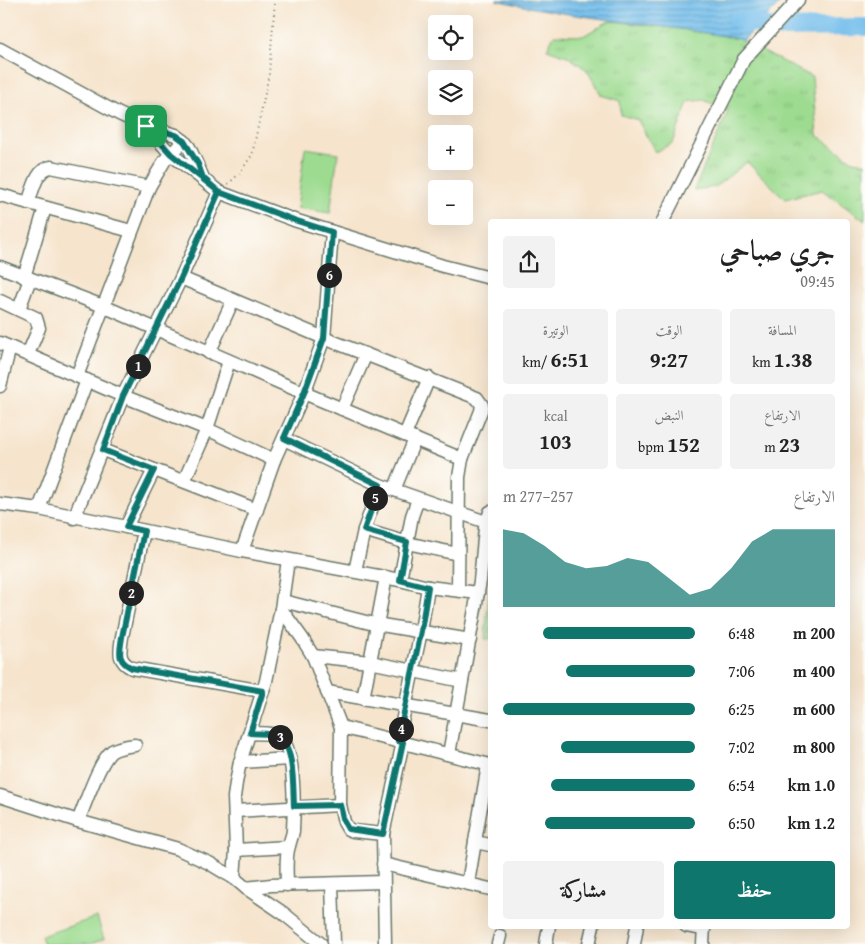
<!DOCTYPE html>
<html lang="ar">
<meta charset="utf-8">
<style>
body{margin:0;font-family:"Gentium Book Plus",Amiri,serif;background:#f2f2f2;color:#222;direction:rtl;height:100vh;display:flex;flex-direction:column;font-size:19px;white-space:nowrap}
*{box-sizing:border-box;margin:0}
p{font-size:16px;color:#767676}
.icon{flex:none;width:28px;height:28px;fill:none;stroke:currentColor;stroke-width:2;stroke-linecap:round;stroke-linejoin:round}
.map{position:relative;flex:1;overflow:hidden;direction:ltr}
.details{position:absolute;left:488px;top:219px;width:362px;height:710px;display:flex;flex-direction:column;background:#fff;border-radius:5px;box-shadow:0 5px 20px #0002;direction:rtl}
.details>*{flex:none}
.buttons{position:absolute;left:428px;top:15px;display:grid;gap:10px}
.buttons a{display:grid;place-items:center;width:45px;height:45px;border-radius:5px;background:#fff;box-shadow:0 5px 20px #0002;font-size:25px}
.pin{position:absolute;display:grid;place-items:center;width:42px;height:42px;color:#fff;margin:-21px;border-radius:10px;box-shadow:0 2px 8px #0006}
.km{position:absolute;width:25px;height:25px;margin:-12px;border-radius:50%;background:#222;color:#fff;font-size:14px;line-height:25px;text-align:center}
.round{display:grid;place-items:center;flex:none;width:52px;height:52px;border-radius:5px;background:#f2f2f2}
.headline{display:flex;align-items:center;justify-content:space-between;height:85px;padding:0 15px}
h1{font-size:28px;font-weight:600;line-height:38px}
.metrics{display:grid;grid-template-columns:repeat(3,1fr);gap:8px;height:85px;padding:5px 15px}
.metrics div{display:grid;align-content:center;border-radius:5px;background:#f2f2f2;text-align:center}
.metrics b{font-size:21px;font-weight:600}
.metrics small{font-size:14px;font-weight:400}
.metrics p{font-size:14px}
.chart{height:140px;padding:10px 15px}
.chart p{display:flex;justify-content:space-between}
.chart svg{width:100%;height:90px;margin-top:5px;fill:#0f766e;opacity:.7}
.primary-button{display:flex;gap:10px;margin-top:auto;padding:10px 15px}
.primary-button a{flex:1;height:58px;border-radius:5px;background:#0f766e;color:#fff;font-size:20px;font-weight:600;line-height:58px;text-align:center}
.primary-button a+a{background:#f2f2f2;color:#222}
ul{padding:0 15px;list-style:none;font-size:16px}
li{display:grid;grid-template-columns:80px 60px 1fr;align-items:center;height:38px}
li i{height:12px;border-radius:6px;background:#0f766e}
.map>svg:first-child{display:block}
.grass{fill:url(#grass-tufts);stroke:#5e8c62}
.park{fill:#9ddb90;stroke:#5e8c62}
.water{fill:url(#water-rules);stroke:#497e90}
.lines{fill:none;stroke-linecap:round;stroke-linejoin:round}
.river{stroke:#73beec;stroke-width:18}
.minor-casing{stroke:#6a7769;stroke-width:15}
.path{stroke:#6a7769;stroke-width:2;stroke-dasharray:1 4;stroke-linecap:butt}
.minor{stroke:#fff;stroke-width:12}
.route-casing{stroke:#fff;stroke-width:10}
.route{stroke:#0f766e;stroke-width:6}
</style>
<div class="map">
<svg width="865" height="944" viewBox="0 0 865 944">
<defs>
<pattern id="grass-tufts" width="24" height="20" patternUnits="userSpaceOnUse" patternTransform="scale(1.25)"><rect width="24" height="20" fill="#9ddb90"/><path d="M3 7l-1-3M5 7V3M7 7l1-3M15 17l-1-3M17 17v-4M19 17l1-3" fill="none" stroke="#87bd7d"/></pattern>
<pattern id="water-rules" width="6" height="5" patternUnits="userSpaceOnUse" patternTransform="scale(1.25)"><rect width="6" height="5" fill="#73beec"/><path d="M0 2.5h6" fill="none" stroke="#5e9cc0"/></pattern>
</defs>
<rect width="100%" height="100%" fill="#fdfcf7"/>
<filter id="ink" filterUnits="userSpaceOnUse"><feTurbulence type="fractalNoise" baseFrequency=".02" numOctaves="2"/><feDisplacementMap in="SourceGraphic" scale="10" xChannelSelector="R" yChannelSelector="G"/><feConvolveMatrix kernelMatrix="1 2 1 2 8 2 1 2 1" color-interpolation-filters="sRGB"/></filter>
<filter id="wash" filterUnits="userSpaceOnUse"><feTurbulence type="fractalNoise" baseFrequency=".0096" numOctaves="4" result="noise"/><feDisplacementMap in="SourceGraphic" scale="20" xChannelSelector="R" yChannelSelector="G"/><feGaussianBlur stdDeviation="1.12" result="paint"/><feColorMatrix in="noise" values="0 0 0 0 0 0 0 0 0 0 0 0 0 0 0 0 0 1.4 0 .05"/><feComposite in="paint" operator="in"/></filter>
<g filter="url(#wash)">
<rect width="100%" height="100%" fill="#f6e4cc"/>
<path class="grass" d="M609 21 701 31 739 39 812 77 817 135 853 161 865 163V221L822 190 785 199 747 162 715 187 694 190 728 111 704 100 688 102 673 143 655 152 638 120 621 115 620 101 601 95 587 70 567 56 547 49 554 35 583 36Z"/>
<g class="park">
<path d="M305 148 338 153 330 213 297 208Z"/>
<path d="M490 575V639H485Z"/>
<path d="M97 917 104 939 91 944H44L41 936Z"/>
</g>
<path class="water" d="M496 0H783L744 40C662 23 578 20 496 0Z"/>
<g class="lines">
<path class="river" d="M738 19 773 28 865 27"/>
</g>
</g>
<g filter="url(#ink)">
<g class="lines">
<g class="minor-casing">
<g id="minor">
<path d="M0 49 119 114 145 126 176 135 184 141 189 147 203 178"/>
<path d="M145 126 171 154 219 192 294 220 443 266 490 278"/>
<path d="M0 195 131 231"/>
<path d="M28 203C33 191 36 169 51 167L149 187"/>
<path d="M663 221 744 59 798 0"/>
<path d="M0 267 103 306 304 393 462 459"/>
<path d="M24 277 45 208"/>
<path d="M181 278 324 338 477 398 482 405 481 411 462 459 459 477 458 590"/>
<path d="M0 301 36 318 39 328 28 354"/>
<path d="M19 309 30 279"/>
<path d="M0 343 123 396 207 429 274 460"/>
<path d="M209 353 233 300"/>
<path d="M77 376 149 187 165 160 184 141"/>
<path d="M0 386 10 347"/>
<path d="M342 409 366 354"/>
<path d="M405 435 429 378"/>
<path d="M284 439 380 485 486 522"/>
<path d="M103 450 257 510"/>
<path d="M184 481 207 429 229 361"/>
<path d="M394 490 415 439"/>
<path d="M0 504 39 509 242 551 400 580 428 587 478 593"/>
<path d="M39 509 87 380"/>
<path d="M74 518 123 396 181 278 219 192"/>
<path d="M126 527 154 470"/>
<path d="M364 530 407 543 458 554"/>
<path d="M144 531 122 637C120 651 117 661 132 668L263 691"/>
<path d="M242 551 274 460 304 393 324 338 332 232"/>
<path d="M355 571 364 530 380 485"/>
<path d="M400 580 412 516 418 499"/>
<path d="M283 601 370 623 470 640"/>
<path d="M281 609 302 638 313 656 341 727 340 805 344 822 348 829 353 831 383 834"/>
<path d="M313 656 370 662 462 681"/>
<path d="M327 692 490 720"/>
<path d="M363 699 386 577"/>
<path d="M341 727 490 765"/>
<path d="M250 733C259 734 272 732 280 737 296 749 294 812 293 831 292 837 290 841 289 846 285 858 287 872 287 885"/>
<path d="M398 741 421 631 428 587"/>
<path d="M449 754 480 581 485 528 490 512"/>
<path d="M240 762 290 759"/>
<path d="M0 796 78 821 178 849 209 863 234 878 246 888 283 913 321 944"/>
<path d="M235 811 340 805"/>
<path d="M78 821C85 805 99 761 112 751 119 747 127 746 135 745"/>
<path d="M475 842 490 845"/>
<path d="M236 850 288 847"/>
<path d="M383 864 490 889"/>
<path d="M234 878 236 850 234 797 236 783 240 762 266 681 281 609 288 560"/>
<path d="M468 883 488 765"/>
<path d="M332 884 334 944"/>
<path d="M246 888 271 885 383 882"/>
<path d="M686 926 704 929"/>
<path d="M385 944 383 834 403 742"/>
<path d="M498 944 500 936"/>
<path d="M546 944 549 926"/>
<path d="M589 944 593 926"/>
<path d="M634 944 637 926"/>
<path d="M703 944 704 926"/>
</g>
</g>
<path class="path" d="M228 184 239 174 252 155 269 74 275 0"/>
<use href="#minor" class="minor"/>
</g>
</g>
<g class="lines" filter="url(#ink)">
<g class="route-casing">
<path id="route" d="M146 126 171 154 219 192 181 278 123 396 103 450 154 470 126 527 144 531 122 637C120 652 116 660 132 668L263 691 250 733C258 734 269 733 277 736 295 743 293 790 294 806L340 805 344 822 348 829 383 834 403 742 398 741 421 631 428 587 400 580 407 542 364 530 380 485 284 438 304 393 324 338 332 232 294 220 219 192 203 178 198 164 184 141 176 135 146 126"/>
</g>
<use href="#route" class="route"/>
</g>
</svg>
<div class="buttons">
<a><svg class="icon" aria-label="locate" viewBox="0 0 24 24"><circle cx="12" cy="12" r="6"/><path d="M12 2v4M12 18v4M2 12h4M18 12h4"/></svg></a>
<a><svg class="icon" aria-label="layers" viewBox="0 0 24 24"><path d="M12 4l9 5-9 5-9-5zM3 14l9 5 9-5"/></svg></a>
<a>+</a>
<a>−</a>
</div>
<div class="pin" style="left:146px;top:126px;background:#1e9e55"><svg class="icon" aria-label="arrive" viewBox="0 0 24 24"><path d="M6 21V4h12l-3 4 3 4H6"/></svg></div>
<b class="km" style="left:138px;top:366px">1</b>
<b class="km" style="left:131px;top:593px">2</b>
<b class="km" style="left:280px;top:737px">3</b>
<b class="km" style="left:401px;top:729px">4</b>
<b class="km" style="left:375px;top:498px">5</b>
<b class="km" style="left:329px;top:275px">6</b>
<section class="details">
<div class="headline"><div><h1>جري صباحي</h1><p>09:45</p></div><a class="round"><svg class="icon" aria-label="share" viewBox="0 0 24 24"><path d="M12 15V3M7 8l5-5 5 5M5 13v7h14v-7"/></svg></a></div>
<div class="metrics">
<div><p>المسافة</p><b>1.38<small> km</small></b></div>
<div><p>الوقت</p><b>9:27</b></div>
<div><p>الوتيرة</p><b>6:51<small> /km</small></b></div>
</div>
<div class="metrics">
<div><p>الارتفاع</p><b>23<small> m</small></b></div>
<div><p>النبض</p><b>152<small> bpm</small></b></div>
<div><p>kcal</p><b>103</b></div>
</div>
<div class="chart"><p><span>الارتفاع</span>257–277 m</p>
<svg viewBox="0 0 160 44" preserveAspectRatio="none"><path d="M0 44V6L10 8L20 14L30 22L40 25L50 24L60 20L70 22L80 30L90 38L100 35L110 25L120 12L130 6L140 6L150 6L160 6V44z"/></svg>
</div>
<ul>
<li><b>200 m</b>6:48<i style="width:79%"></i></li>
<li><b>400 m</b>7:06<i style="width:67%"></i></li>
<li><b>600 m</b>6:25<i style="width:100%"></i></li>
<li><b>800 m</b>7:02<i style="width:70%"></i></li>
<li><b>1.0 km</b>6:54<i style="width:75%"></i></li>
<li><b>1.2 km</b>6:50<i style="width:78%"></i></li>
</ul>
<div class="primary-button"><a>حفظ</a><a>مشاركة</a></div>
</section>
</div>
